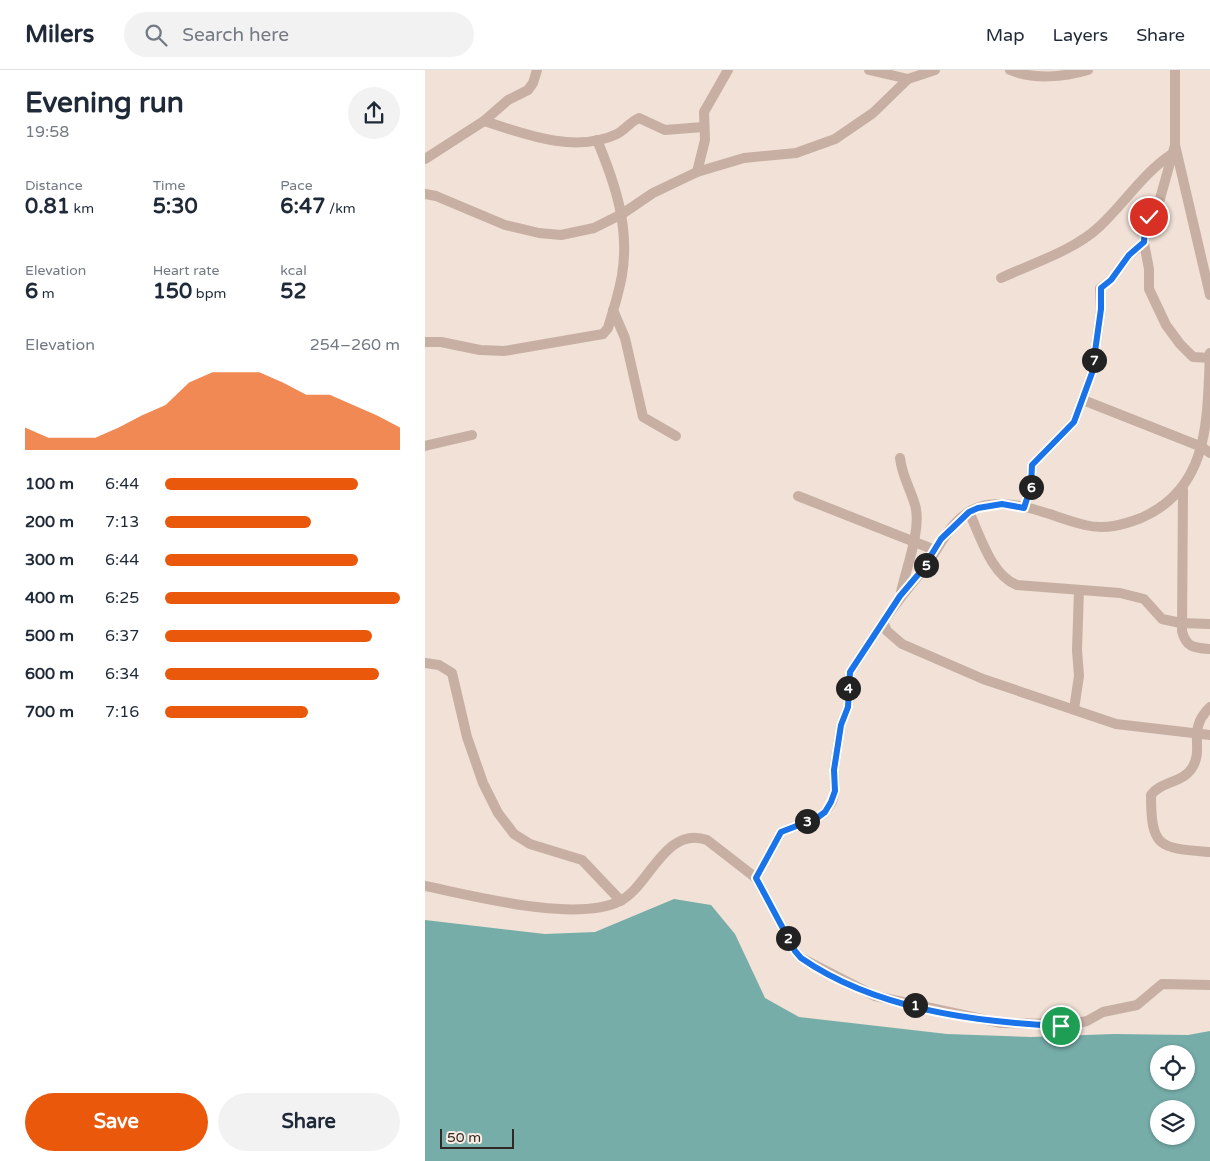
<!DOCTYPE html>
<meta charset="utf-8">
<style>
body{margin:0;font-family:"Varela Round",sans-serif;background:#f2f2f3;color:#1f2937;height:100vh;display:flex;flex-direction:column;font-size:19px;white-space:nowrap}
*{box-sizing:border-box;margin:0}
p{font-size:16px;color:#747a83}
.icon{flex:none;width:28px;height:28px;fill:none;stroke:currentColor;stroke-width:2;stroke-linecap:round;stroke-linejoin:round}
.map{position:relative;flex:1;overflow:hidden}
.sheet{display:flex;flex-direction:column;background:#fff;width:425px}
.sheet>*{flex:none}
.controls{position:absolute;left:725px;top:975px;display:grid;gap:10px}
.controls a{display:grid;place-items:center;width:45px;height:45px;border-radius:50%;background:#fff;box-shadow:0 1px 4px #0004;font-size:25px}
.scale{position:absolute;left:15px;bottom:12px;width:74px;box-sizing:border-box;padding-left:5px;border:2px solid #332825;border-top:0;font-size:14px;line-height:18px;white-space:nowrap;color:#332825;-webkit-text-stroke:4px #f9ece3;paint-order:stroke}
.pin{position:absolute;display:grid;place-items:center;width:42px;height:42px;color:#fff;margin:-21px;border:2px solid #fff;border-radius:50%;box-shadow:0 1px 5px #0007}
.km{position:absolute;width:25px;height:25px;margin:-12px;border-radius:50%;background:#222;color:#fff;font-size:14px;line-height:25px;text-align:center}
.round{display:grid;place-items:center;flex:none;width:52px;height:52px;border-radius:26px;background:#f2f2f3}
.overview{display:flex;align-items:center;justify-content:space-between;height:85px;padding:0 25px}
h1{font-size:28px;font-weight:700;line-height:38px}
.stats{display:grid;grid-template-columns:repeat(3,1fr);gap:8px;height:85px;padding:5px 25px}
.stats div{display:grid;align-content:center}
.stats b{font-size:21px;font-weight:700}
.stats small{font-size:14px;font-weight:400}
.stats p{font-size:14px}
.chart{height:140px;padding:10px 25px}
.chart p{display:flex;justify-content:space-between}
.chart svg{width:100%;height:90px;margin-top:5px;fill:#ea580c;opacity:.7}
.primary-button{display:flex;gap:10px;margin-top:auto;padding:10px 25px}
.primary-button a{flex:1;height:58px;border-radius:30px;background:#ea580c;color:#fff;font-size:20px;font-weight:700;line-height:58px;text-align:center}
.primary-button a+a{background:#f2f2f3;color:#1f2937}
ul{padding:0 25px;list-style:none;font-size:16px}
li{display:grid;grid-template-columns:80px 60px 1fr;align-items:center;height:38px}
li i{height:12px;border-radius:6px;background:#ea580c}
header{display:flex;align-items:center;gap:30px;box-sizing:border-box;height:70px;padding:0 25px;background:#fff;border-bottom:1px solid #e0e1e3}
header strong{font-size:24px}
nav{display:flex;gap:28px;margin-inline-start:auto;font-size:18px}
.search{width:350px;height:45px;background:#f2f2f3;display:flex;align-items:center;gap:12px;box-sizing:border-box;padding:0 18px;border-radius:28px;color:#747a83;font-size:19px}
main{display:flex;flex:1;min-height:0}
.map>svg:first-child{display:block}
.water{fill:#76ada9;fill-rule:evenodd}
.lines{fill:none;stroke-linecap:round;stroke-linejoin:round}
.street{stroke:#c8afa3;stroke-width:10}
.route-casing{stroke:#fff;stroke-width:10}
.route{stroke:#1a73e8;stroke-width:6}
</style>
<header>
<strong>Milers</strong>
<div class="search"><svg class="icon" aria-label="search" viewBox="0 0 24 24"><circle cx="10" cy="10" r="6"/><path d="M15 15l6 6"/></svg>Search here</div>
<nav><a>Map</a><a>Layers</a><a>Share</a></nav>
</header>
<main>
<section class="sheet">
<div class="overview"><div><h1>Evening run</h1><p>19:58</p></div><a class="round"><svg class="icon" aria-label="share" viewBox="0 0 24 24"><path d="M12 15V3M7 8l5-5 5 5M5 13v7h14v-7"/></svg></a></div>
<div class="stats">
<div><p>Distance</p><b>0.81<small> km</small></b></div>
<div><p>Time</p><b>5:30</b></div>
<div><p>Pace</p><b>6:47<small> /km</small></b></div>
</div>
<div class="stats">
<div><p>Elevation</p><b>6<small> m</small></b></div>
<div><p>Heart rate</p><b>150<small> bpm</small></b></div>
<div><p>kcal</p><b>52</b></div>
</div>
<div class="chart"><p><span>Elevation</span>254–260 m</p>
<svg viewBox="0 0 160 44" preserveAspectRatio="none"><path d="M0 44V33L10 38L20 38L30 38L40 33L50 27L60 22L70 11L80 6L90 6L100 6L110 11L120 17L130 17L140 22L150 27L160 33V44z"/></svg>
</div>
<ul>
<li><b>100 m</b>6:44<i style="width:82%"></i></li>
<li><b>200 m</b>7:13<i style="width:62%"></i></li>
<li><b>300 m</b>6:44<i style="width:82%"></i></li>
<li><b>400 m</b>6:25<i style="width:100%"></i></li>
<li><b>500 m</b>6:37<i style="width:88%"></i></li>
<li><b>600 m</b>6:34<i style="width:91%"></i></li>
<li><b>700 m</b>7:16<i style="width:61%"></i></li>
</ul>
<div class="primary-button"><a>Save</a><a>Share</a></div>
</section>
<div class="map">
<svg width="785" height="1091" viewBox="0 0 785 1091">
<rect width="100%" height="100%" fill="#f1e1d7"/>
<path class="water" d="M249 829 286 835 310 864 340 928 374 947 522 964 606 967 689 964 763 965 785 961V1091H0V850L120 864 170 862ZM734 984H761V1011H734ZM734 1039H761V1066H734Z"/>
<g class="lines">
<g class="street">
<path d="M444 0 483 9"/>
<path d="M585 0C609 10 639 7 663 0"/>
<path d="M750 0V75L785 225"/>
<path d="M59 51C99 64 150 84 192 64 200 60 205 52 214 48L240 60 278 57"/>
<path d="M750 75 733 136 720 154 719 173 724 199V219L741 255 755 274 768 287 785 288"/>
<path d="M0 89 59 51 83 30 103 20 108 13 112 0"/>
<path d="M272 102 280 70 279 42 303 0"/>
<path d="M0 124 11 126 80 155 114 163 136 165 169 158 197 144 228 123 272 102 319 88 371 83 410 69 448 43 483 9 510 0"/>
<path d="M576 208C608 193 648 181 674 157 699 134 718 103 747 84"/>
<path d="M188 240 200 268 218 347 251 366"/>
<path d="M0 272H16L55 280 79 281 178 264 183 258C188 241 194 223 197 205 205 157 190 113 172 70"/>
<path d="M785 283C782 350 785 418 716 448 698 455 680 460 660 455 627 447 589 426 554 437 525 447 514 480 497 501 483 518 470 534 458 552L462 561 477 574 558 609 691 654 785 665"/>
<path d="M658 330 777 377 785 383"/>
<path d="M0 376 47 365"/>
<path d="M475 388C477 406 485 418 490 435 497 458 481 499 476 522"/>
<path d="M758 420 757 561C761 578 770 578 785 579"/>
<path d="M373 426 510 480"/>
<path d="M599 438 606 417 607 395 649 352 667 303 676 239 675 218 686 210 704 185 719 173"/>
<path d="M544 442C555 465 566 505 592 515L695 523 719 529 737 549 756 553 785 554"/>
<path d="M0 593 14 595 27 603 42 667 58 713 73 743 89 764 105 774 157 790 196 831"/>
<path d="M785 637C761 660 780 678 767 698 758 713 736 711 726 725 726 779 735 778 785 782"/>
<path d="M649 639 654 606 652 580 654 520"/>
<path d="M331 808 356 762 392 748 400 742 407 732 410 721 409 699 416 655 423 637 425 602 458 552"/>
<path d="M0 816C49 826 151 853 195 831 224 817 240 755 282 770L331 808 370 881 376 888 450 926 576 953 648 954 662 951 678 942 712 935 737 914 785 915"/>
</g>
</g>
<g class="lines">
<g class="route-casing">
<path id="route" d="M636 956C549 952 450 939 376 888L370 881 331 808 356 762 392 748 400 742 406 732 410 721 409 700 416 655 423 637 425 602 475 526 497 500 516 469 544 442 553 438 577 434 599 438 606 416 607 395 649 352 667 303 676 239V218L686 210 704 185 719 172 720 154 724 147"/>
</g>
<use href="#route" class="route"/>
</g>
</svg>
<div class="controls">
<a><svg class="icon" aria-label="locate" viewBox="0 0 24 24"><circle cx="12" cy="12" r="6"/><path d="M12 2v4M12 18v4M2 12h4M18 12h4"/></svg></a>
<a><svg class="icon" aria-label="layers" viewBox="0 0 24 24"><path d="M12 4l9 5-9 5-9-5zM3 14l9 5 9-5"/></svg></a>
</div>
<div class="scale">50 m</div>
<div class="pin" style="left:636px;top:956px;background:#1e9e55"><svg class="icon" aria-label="arrive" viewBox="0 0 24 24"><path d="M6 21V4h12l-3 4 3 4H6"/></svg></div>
<div class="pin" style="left:724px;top:147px;background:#d93025"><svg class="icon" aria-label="check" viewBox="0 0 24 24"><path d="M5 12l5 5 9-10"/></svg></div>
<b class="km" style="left:490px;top:935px">1</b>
<b class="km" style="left:363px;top:868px">2</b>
<b class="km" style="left:382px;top:751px">3</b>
<b class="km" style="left:423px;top:618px">4</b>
<b class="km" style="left:501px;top:495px">5</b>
<b class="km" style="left:606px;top:417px">6</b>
<b class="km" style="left:669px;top:290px">7</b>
</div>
</main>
